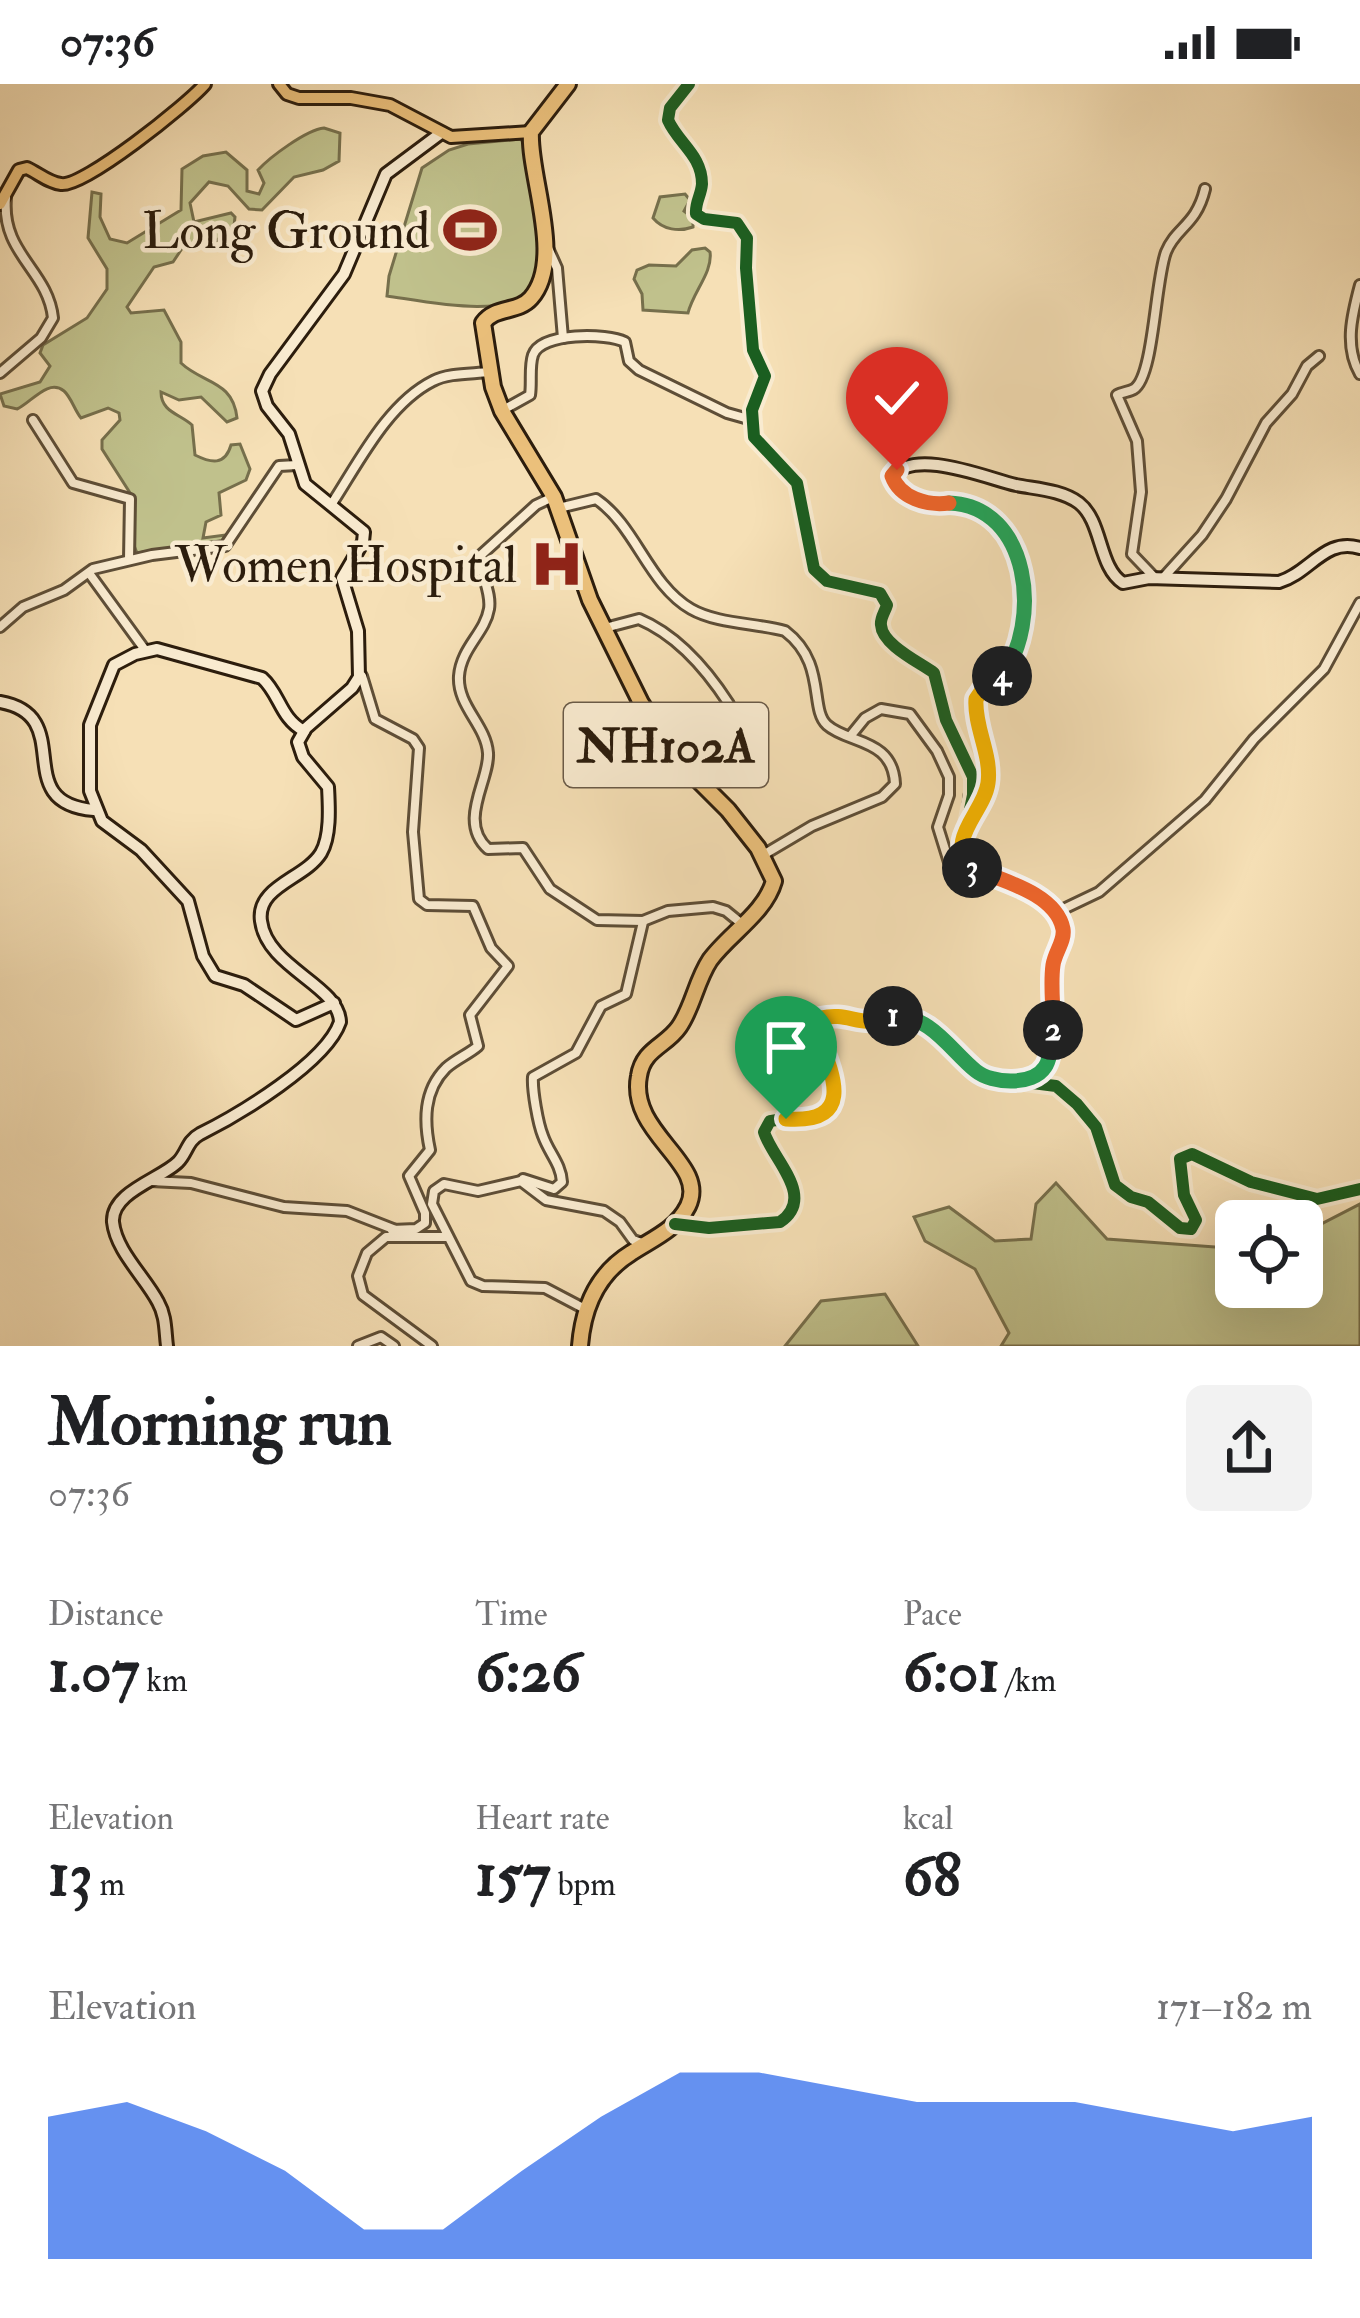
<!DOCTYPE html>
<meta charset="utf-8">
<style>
body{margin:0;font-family:"IM FELL Double Pica",serif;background:#f2f2f2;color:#202124;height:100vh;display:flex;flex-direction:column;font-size:45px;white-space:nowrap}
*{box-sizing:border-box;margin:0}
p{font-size:39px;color:#757577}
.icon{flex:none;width:66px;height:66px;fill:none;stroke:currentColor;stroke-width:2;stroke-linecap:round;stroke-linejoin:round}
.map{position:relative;height:1262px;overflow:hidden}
.panel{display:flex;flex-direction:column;background:#fff;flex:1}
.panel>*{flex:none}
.tools{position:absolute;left:1215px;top:1116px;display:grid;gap:24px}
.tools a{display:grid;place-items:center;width:108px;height:108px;border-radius:18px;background:#fff;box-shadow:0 12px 48px #0002;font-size:60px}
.pin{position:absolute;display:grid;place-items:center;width:102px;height:102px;color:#fff;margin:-123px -51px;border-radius:50% 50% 50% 0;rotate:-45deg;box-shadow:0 0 12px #0007}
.pin .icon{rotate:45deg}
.km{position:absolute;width:60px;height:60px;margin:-30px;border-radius:50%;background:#222;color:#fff;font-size:33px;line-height:60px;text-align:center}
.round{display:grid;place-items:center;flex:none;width:126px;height:126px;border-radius:18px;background:#f2f2f2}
.head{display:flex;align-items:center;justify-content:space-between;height:204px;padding:0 48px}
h1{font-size:66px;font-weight:700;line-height:90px}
.figures{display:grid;grid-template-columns:repeat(3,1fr);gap:18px;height:204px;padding:12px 48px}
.figures div{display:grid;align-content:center}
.figures b{font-size:60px;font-weight:700}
.figures small{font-size:33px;font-weight:400}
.figures p{font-size:33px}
.chart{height:336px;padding:24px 48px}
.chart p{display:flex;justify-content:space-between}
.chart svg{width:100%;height:216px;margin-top:12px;fill:#2563eb;opacity:.7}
.status{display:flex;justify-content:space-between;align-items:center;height:84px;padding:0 60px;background:#fff;direction:ltr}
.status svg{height:33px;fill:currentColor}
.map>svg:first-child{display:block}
.green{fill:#c0c18c;stroke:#766f4c;stroke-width:3}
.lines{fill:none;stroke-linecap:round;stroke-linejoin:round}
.street-casing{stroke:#5e4e37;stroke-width:14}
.secondary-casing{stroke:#2c1d0d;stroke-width:16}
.primary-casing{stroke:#2c1d0d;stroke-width:16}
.highway-casing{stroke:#2c1d0d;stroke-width:20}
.street{stroke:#f9ebd0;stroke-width:8}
.secondary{stroke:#f9ebd0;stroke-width:10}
.primary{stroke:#ebc07b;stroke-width:10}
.highway{stroke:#ebc07b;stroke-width:14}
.cycleway-casing{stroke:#f9ebd0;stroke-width:20}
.cycleway{stroke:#1b5e20;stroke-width:12}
.split-1-casing{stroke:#fff;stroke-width:24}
.split-2-casing{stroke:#fff;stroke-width:24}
.split-3-casing{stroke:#fff;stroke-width:24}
.split-4-casing{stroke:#fff;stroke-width:24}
.split-5-casing{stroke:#fff;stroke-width:24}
.split-6-casing{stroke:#fff;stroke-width:24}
.split-1{stroke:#f5b400;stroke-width:15}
.split-2{stroke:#22a559;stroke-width:15}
.split-3{stroke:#f0652b;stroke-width:15}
.split-4{stroke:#f5b400;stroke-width:15}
.split-5{stroke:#22a559;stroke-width:15}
.split-6{stroke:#f0652b;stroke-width:15}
.labels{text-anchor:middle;stroke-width:9;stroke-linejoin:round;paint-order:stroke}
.shield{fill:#f9ebd0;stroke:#6a5b48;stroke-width:3}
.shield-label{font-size:48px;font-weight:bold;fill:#2c1d0d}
.poi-label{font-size:51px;fill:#2c1d0d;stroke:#f9ebd0;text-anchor:end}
</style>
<div class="status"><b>07:36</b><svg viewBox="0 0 49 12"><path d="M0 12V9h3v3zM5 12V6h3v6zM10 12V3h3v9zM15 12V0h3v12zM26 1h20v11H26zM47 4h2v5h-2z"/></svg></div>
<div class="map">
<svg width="1360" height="1262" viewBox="0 0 1360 1262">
<rect width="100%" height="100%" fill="#f6e0b6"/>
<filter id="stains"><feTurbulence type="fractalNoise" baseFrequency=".00167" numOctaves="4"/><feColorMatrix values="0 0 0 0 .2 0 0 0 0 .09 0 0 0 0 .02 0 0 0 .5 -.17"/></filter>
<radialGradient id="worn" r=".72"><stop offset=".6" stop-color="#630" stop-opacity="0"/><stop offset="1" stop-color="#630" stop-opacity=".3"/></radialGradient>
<g class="green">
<path d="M324 44 340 49 339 77 323 86 294 93 262 126 249 125 228 102 209 98 190 119 194 138 231 129 235 133 234 142 216 157 183 163 173 178 154 183 127 223 131 229 164 226 181 258V279C203 300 233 296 237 334L227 338 201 313 179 316 161 308C161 328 180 330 192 341L195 371C211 379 225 382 231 361L240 360 250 385 246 396 219 409 221 431 206 438 203 454 225 451 222 457 137 469 133 459 132 412 102 365V356L120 336 119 329 108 324 81 334C75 327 71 313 64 307 48 294 31 319 17 325L4 322 0 310 40 298 50 282 40 269 43 261 87 234 107 205V185L88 154 92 108 101 110 100 133 110 155 127 159 181 126 182 85 203 72 226 68 247 86V107L259 110 264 99 258 86C270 73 306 46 324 44Z"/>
<path d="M521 55C537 82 538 116 538 147 539 164 540 188 532 203 514 238 418 216 387 212L389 192 422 84 449 66 468 60Z"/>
<path d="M685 110 690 116 684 127 693 134V143C679 148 663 146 653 134L660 113Z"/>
<path d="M705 164 710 168C713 188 693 208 688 229L643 226 642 210 634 195 637 186 649 181 676 182 692 166Z"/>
<path d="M1056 1099 1107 1155 1215 1163 1236 1160V1203H1302V1150L1360 1120V1262H1001L1009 1249 975 1185 925 1157 914 1133 949 1123 995 1157 1031 1155 1036 1120Z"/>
<path d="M885 1210 918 1262H785L821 1217Z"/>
</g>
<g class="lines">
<g class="street-casing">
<g id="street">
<path d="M548 164 557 184 563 254"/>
<path d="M1360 201C1352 231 1344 262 1360 290"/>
<path d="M0 289 41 254 53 234C48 186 1 170 6 114"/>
<path d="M503 326 530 311C532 299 529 283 533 271 541 248 607 249 625 258L629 277 639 286 727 329 752 336"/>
<path d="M33 336 73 399 130 415 129 476"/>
<path d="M553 413 536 421 481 471C479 490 492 507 489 525 485 549 461 564 459 592 457 622 486 641 488 669 490 696 457 737 488 765L523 764 550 805 597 836 643 837 668 827 713 823 726 827 742 840"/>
<path d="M331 421C358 380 387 320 433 297 448 289 471 290 489 288"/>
<path d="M559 424 596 415C636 442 648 500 691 525 717 540 756 539 785 547 827 579 809 625 827 641 848 660 893 654 895 700L882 713 812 742 763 771"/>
<path d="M89 489 145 566"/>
<path d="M1154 493 1132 470 1141 408 1137 357 1117 311C1122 308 1129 308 1134 305 1154 292 1155 197 1166 168 1176 143 1196 142 1205 105"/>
<path d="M1164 493 1202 451 1226 415 1266 339 1292 310 1307 282 1319 272"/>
<path d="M0 543 23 523 64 506 93 485 152 471 225 462 279 382 297 381"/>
<path d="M605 544 639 535C677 551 707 586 729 620"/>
<path d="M362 592 375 635 413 655 419 664 413 748 419 815 427 821 473 822 491 864 508 882 470 931 478 962C469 970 456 975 446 984 423 1007 424 1038 430 1066L409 1092 425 1129V1139L416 1145 392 1146"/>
<path d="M852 650 865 634 881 625 910 630 937 667 949 693V711L938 743 952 788 964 795 1000 798 1026 806 1055 829 1061 839 1063 856 1053 887 1054 922 1048 976 1030 995"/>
<path d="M965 743 963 767 968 782 1002 796"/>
<path d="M1055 829 1099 808 1205 716 1254 655 1324 585 1360 519"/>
<path d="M523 1095 554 1105 562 1098C561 1080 549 1069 543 1052 538 1040 532 1006 533 993L576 969 601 922 626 910 643 838"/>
<path d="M151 1097 191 1099 284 1123 347 1127 411 1152"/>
<path d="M677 1140 709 1144 780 1138C817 1113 772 1075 764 1048L770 1037C783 1034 796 1038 808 1036 856 1026 826 973 816 947L821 935 831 932 876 940 903 932 938 949 985 993 1056 1002 1077 1020 1096 1043 1115 1101 1131 1113 1148 1118 1180 1144 1191 1145 1196 1136 1184 1111 1180 1075 1192 1070 1251 1098 1317 1115 1360 1105"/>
<path d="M585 1225 545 1204 483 1202 471 1197 432 1120 434 1107 444 1100 478 1107 521 1097 546 1116 604 1127 620 1138 633 1156 645 1160"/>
<path d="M358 1262 381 1253 394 1262"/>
<path d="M432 1262 363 1211 358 1192 367 1169 386 1153H448"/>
</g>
</g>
<g class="secondary-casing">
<g id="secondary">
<path d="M689 0 670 24 668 36C678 59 702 71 702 100 701 112 695 118 696 130L704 135 737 139 747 154 746 184 753 266 765 292 752 326 754 353 797 399 814 485 827 497 880 509 887 521C885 528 880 534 881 541 882 561 921 579 934 589L946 636 973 693 968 732"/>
<path d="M0 618C79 632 7 719 94 726"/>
<path d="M304 647C280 634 280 610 262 594L157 565 135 570 114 581 90 641V707L102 737 141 766 188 817 203 872 215 892 244 901 296 936 334 919"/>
<path d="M965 743C1010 685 973 672 976 615 984 600 1001 597 1009 582 1039 527 1028 443 963 421 953 417 946 421 935 421 921 421 905 408 894 400L892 392C916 364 986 394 1016 401 1036 405 1062 406 1079 419 1103 438 1098 483 1123 499L1149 494 1279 498C1310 489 1325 453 1360 464"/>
<path d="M167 1262C165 1246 166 1232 158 1218 145 1193 116 1167 113 1138 111 1108 161 1095 178 1078 187 1069 187 1057 200 1050 238 1031 326 979 340 938 339 901 267 884 261 837 256 802 305 795 321 769 331 752 329 722 328 703L303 673 298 658 306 644 352 604 359 593 358 547 342 494 363 458 364 448 305 400 289 350 267 322 262 307 270 290 344 190 386 90 441 49"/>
</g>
</g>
<g class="primary-casing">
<g id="primary">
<path d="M279 0 287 10 299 14H351L390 21 451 53 531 48"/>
<path d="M0 120 19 86 27 84C38 89 49 99 61 100 83 104 188 20 205 0"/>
</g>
</g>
<g class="highway-casing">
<path id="highway" d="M568 0 531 48C528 91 565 175 531 214 518 229 495 222 483 239L493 303 502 327 554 413 590 516 641 619 677 675 728 726 758 764 774 797C765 829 729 850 710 876 696 897 693 923 679 943 666 962 643 965 639 992 628 1050 709 1079 688 1122 676 1146 652 1155 631 1169 597 1190 583 1223 580 1262"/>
</g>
<use href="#street" class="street"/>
<use href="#secondary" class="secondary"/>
<use href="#primary" class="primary"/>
<use href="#highway" class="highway"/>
<g class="cycleway-casing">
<g id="cycleway">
<path d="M689 0 670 24 668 36C678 59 702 71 702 100 701 112 695 118 696 130L704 135 737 139 747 154 746 184 753 266 765 292 752 326 754 353 797 399 814 485 827 497 880 509 887 521C885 528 880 534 881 541 882 561 921 579 934 589L946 636 973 693V711L963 759 968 782 1026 806"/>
<path d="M675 1140 709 1144 780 1138C817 1113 772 1075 764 1048L770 1037C783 1034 796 1038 808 1036 856 1026 826 973 816 947L821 935 831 932 876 940 903 932 938 949 985 993 1056 1002 1077 1020 1096 1043 1115 1101 1131 1113 1148 1118 1180 1144 1191 1145 1196 1136 1184 1111 1180 1075 1192 1070 1251 1098 1317 1115 1360 1105"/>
</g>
</g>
<use href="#cycleway" class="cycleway"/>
</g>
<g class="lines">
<g class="split-1-casing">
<path id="split-1" d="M786 1035C858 1040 832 988 816 947L821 934C850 927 860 946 893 932"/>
</g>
<g class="split-2-casing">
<path id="split-2" d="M893 932C931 931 950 966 976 987 992 1000 1033 1002 1045 983 1051 975 1051 957 1053 946"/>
</g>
<g class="split-3-casing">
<path id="split-3" d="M972 784C1000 796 1056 809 1063 845 1065 857 1055 868 1053 881 1050 902 1054 925 1053 946"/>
</g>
<g class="split-4-casing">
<path id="split-4" d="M972 784C944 755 984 729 988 699 992 671 974 643 976 615L985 602 1002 592"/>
</g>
<g class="split-5-casing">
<path id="split-5" d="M949 419C1031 422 1042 539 1002 592"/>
</g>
<g class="split-6-casing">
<path id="split-6" d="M897 386 892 392C900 414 927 422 949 419"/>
</g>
<use href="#split-1" class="split-1"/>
<use href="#split-2" class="split-2"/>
<use href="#split-3" class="split-3"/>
<use href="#split-4" class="split-4"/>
<use href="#split-5" class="split-5"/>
<use href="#split-6" class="split-6"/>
</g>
<defs>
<g id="stadium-bare" transform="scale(4.14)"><path d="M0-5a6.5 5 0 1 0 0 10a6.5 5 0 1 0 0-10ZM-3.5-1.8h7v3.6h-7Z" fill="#8f2418" stroke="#f9ebd0" stroke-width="2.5" paint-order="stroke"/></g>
<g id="hospital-bare" transform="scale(4.14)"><path d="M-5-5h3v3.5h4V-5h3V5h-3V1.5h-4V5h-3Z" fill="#8f2418" stroke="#f9ebd0" stroke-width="2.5" paint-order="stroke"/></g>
</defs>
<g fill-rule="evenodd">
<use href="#stadium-bare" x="470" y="146"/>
<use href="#hospital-bare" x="557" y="480"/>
</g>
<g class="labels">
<rect class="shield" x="564" y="619" width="204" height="84" rx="9"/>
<g class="shield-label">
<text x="666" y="678">NH102A</text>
</g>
<g class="poi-label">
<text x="430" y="164">Long Ground</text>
<text x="517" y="498">Women Hospital</text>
</g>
</g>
<rect width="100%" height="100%" filter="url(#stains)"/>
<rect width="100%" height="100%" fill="url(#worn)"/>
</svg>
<div class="tools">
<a><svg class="icon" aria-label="locate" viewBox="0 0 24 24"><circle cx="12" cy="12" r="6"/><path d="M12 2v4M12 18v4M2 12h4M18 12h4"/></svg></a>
</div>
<div class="pin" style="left:786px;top:1035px;background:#1e9e55"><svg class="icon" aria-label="arrive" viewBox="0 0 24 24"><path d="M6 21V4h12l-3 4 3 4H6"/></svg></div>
<div class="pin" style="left:897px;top:386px;background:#d93025"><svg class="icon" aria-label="check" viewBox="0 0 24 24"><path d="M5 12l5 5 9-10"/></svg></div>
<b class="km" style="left:893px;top:932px">1</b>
<b class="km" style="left:1053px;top:946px">2</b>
<b class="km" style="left:972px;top:784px">3</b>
<b class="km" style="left:1002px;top:592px">4</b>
</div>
<section class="panel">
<div class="head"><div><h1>Morning run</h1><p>07:36</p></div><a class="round"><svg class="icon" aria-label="share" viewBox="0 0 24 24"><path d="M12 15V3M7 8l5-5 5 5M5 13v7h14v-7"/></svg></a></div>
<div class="figures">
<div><p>Distance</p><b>1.07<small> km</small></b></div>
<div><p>Time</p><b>6:26</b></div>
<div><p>Pace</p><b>6:01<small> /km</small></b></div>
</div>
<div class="figures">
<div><p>Elevation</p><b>13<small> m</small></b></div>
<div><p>Heart rate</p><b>157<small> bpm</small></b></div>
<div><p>kcal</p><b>68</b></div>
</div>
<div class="chart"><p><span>Elevation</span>171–182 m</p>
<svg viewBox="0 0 160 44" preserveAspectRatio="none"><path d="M0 44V15L10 12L20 18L30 26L40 38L50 38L60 26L70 15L80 6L90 6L100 9L110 12L120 12L130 12L140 15L150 18L160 15V44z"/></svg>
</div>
</section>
